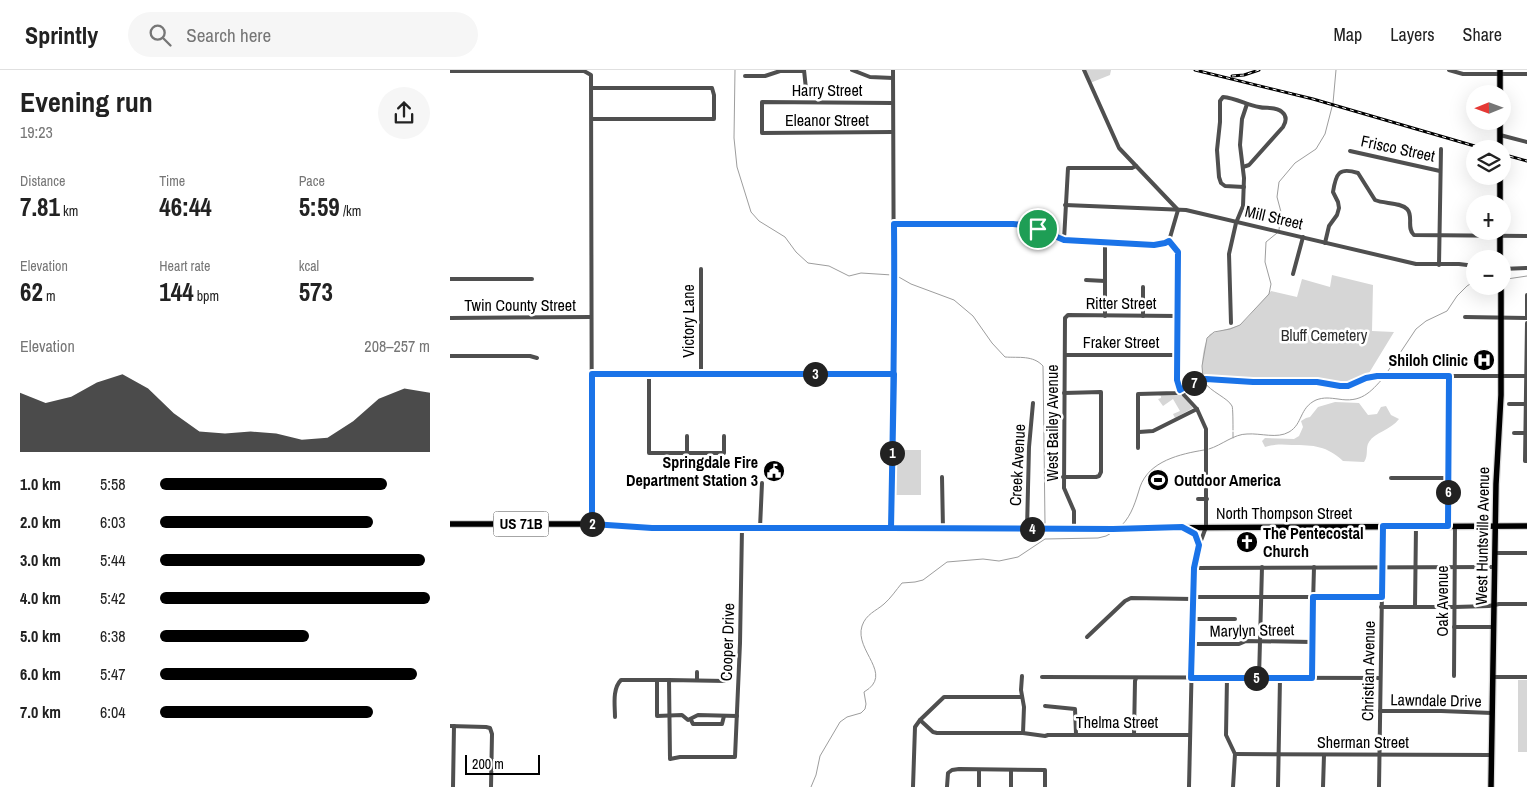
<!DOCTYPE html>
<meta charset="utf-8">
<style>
body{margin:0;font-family:"Archivo Narrow",sans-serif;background:#f6f6f6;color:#222;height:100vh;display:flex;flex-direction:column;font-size:19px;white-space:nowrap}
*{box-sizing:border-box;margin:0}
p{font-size:16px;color:#767676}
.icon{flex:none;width:28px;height:28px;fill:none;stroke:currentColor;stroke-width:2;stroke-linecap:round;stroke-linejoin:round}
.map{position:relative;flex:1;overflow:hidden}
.drawer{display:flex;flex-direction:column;background:#fff;width:450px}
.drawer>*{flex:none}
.needle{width:32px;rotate:269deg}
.fabs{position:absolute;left:1016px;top:15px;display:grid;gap:10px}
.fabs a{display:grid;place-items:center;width:45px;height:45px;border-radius:50%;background:#fff;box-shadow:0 5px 20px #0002;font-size:25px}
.scale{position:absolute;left:15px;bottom:12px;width:75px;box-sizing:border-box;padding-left:5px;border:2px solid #000;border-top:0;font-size:14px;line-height:18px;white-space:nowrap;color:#000;-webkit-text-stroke:4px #fff;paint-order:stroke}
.pin{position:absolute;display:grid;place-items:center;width:42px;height:42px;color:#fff;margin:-21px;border:2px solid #fff;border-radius:50%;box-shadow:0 1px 5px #0007}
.km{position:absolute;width:25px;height:25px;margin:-12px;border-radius:50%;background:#222;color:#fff;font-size:14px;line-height:25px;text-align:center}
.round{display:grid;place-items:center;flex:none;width:52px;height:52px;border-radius:26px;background:#f6f6f6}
.headline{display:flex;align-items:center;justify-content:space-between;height:85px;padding:0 20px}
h1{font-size:28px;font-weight:700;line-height:38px}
.figures{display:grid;grid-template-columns:repeat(3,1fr);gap:8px;height:85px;padding:5px 20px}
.figures div{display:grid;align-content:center}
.figures b{font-size:25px;font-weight:700}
.figures small{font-size:14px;font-weight:400}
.figures p{font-size:14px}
.chart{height:140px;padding:10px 20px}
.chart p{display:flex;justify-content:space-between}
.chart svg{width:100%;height:90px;margin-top:5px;fill:#000;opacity:.7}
ul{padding:0 20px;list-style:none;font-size:16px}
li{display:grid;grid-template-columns:80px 60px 1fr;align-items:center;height:38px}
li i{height:12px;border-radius:6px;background:#000}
header{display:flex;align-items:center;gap:30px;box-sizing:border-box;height:70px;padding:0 25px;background:#fff;border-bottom:1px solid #e0e0e0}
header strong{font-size:24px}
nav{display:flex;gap:28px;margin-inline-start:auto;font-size:18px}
.search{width:350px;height:45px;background:#f6f6f6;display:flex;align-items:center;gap:12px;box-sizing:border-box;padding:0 18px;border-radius:28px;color:#767676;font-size:19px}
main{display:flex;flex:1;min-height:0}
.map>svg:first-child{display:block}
.green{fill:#d6d6d6}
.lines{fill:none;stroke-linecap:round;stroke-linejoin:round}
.stream{stroke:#9d9d9d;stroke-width:1}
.major-casing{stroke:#dbdbdb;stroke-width:8}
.minor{stroke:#4f4f4f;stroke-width:4}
.major{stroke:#000;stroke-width:5.5}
.rail-casing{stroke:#000;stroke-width:3}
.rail{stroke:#fff;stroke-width:1;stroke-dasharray:4;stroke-linecap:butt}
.route-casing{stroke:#fff;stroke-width:10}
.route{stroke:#1a73e8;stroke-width:6}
.labels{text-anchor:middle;stroke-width:5;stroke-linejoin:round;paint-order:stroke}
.shield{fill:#fff;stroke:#4c4c4c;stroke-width:1}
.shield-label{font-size:15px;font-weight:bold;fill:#000}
.street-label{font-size:16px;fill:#000;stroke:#fff}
.park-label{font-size:16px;fill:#2d2d2d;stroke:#fff}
.poi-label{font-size:16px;font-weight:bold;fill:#000;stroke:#fff;text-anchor:end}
</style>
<header>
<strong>Sprintly</strong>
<div class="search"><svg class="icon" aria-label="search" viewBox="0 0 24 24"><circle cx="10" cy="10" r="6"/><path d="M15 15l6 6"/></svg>Search here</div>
<nav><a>Map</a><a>Layers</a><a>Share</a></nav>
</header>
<main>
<section class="drawer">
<div class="headline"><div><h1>Evening run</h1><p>19:23</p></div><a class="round"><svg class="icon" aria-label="share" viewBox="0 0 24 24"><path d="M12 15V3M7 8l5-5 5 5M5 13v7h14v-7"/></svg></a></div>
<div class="figures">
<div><p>Distance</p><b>7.81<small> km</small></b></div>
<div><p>Time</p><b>46:44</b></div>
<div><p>Pace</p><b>5:59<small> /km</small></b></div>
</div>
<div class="figures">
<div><p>Elevation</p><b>62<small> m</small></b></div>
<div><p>Heart rate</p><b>144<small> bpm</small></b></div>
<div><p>kcal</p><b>573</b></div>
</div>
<div class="chart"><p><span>Elevation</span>208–257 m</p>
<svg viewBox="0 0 160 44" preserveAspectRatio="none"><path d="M0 44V15L10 20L20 17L30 10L40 6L50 13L60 25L70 34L80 35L90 34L100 35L110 38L120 37L130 29L140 18L150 13L160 15V44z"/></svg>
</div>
<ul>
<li><b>1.0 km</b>5:58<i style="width:84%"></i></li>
<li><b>2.0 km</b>6:03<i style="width:79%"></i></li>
<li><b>3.0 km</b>5:44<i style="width:98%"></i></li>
<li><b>4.0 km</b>5:42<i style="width:100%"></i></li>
<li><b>5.0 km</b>6:38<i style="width:55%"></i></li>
<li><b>6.0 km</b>5:47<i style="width:95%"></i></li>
<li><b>7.0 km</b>6:04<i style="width:79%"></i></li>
</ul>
</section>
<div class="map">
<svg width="1077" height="717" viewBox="0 0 1077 717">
<rect width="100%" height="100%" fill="#fff"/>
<g class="green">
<path d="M634 0H661L660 5 640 13Z"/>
<path d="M882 205 923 215 922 261 944 262 916 308 898 316 875 312 753 310C751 297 752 275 760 264L790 255 798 247 821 221 847 227 852 209 880 217Z"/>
<path d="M708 325H732L743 338 725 348 723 344 730 341 723 329 713 336 708 329 711 328V326Z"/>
<path d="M885 332 909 333 918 345 927 344 931 337 936 336 941 345 949 349C941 360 925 362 919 372 915 378 919 385 914 392L893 391C877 376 864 375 842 375 832 374 824 374 815 377L812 371 815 368 844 369 849 366 853 357 851 351 856 348 860 347 868 337Z"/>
<rect x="444" y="380" width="27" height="45"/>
<rect x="1068" y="610" width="9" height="72"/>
</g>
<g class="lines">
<g class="stream">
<path d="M285 0 284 68 287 97 301 142 309 151 335 167 346 182 358 193 379 196 399 206 411 203 442 205"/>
<path d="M829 160 831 142 827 127 829 112 845 93 866 79 875 64 883 33 886 0"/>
<path d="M447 206 461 214 504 230 523 246 542 273 555 287C569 288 583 285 593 296L595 453"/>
<path d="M1057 209 1077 206"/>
<path d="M936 304 966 259 976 251 997 241 1007 226 1017 216 1025 211"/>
<path d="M753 308 752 296 757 268 764 262 780 259 790 255 819 224 821 214 815 192 816 172 827 163"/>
<path d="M754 312C761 322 778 328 782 336 783 337 783 356 783 360"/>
<path d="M783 362V368"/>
<path d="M759 379C772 375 784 364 797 364 811 363 827 369 839 362 853 354 849 338 866 330 874 327 880 328 888 329 911 333 920 323 934 307"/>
<path d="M672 455C682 445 686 430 690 417 699 391 730 384 754 380"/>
<path d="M361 717 366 705 370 686 390 652 397 647 411 643 415 639 416 634 414 622C445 604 404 581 412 556 416 544 426 541 434 534 441 528 446 520 452 513L465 512 473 510 497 492 533 489 549 491 568 487 595 469 648 468 656 466 665 461"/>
</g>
<g class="major-casing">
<g id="major">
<path d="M1050 24V0"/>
<path d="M1050 79V51"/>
<path d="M1050 106V134"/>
<path d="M1050 161V189"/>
<path d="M0 454H142L202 458 493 459 1077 456"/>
<path d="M1041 717 1046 414 1051 325V216"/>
</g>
</g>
<g class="minor">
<path d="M354 0 356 19"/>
<path d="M402 0 420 7 443 8"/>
<path d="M634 0 669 78 728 140"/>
<path d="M999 0 1013 4H1077"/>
<path d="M0 1H134L141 5 142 454"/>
<path d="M295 6H315L330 1H354"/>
<path d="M142 49H264V25L262 18H142"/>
<path d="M443 62 312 63V32L443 33"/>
<path d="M1050 65 1077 72"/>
<path d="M900 81 990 101"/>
<path d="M793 97 799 95 833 57C836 52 837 46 832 42 826 36 816 39 809 37 797 35 786 28 773 27L770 31V52L767 80 769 107 771 113 775 116 794 117"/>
<path d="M615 135 736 140 966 194H1009L1025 196"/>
<path d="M444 154H570L582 156 614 170 704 175 715 173 719 171 728 140"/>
<path d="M614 170 618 98H682L686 96"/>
<path d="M719 171 728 183V314L734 325 747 339 756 359V457L746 484 744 498 739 717"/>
<path d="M875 173 879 156 887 145 889 138 888 132 883 122C886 103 889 97 908 103L925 130C934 134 950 132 957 139 964 146 956 158 964 165L1077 166"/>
<path d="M989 195 991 79"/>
<path d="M1052 199 1077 198"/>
<path d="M843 204 853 167"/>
<path d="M0 209H82"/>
<path d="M636 210 655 211"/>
<path d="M693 217V246"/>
<path d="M1077 225V246"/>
<path d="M655 246V173"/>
<path d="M1015 247 1077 248"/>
<path d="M0 248 141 247"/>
<path d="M781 253 779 184 786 153 793 136 794 108 790 75 792 49 797 34"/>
<path d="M1077 253 1075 391H1077"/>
<path d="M615 285H727"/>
<path d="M0 286H80L87 288"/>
<path d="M199 303V383H274V366"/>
<path d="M251 303V199"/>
<path d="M142 304H444"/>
<path d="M1059 334H1077"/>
<path d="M689 362 703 361 747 339"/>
<path d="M1064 363H1077"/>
<path d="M688 378V324L726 323 744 312 756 309 803 312H867L890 316H898L916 308 927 306H1077"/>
<path d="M237 383V366"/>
<path d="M492 407 493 459"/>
<path d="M613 407H646L649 406 651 402V322L614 323"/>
<path d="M941 408H998"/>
<path d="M748 429H757"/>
<path d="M998 456 999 306"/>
<path d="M310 458 312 413"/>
<path d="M441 459 444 270 443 0"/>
<path d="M577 459 579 377 583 333"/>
<path d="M624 459V441L614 418 615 248 618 245 727 246"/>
<path d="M737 459 745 464 748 474"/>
<path d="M1045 483H1077"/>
<path d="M744 498 1044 497"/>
<path d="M743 527H931"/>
<path d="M931 537H1005L1039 536 1049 534H1077"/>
<path d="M965 537 966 456"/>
<path d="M743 549H785"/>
<path d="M1004 557H1044"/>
<path d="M637 567 675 531 681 528 743 529"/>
<path d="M742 574H789L796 571 862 572"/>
<path d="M277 603 276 611 219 610 220 689 230 687H285L290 573 292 458"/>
<path d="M572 606 571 620 574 637 573 663"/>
<path d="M1004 606 1005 456"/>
<path d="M592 607 930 608"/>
<path d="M1043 607H1077"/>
<path d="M777 608 776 665 785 684 783 717"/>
<path d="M809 608 812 497"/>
<path d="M861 608 864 497"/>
<path d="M207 610V646L232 645 238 650 248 645 287 646"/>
<path d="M247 610V602"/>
<path d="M595 636 625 639 626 664"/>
<path d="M930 641H991L1042 643"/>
<path d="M165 647C165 636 162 619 171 610H219"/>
<path d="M241 650 243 654H272L274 646"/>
<path d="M470 650 483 662 487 663H573L595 666 598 665H740"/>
<path d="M0 656 36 657 40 658 42 664 41 717"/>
<path d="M684 665 685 611 686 608"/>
<path d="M785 684 1041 685"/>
<path d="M3 717 4 656"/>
<path d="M463 717 465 657 470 650 494 627H572"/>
<path d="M497 717 498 703 502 700 509 699 595 700V717"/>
<path d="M529 717V700"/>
<path d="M561 717V700"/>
<path d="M828 717 830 608"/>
<path d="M873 717 874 685"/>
<path d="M929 717 933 457"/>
</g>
<use href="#major" class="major"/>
<g class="rail-casing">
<g id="rail">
<path d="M745 0 863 29 1035 79"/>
<path d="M782 6 794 5 809 0"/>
<path d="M1052 84 1077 91"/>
</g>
</g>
<use href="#rail" class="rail"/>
</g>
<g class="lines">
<g class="route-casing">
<path id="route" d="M588 159 576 155 563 154H444C445 255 443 357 441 458H202L142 454V304H444L441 458 663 459 732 457 745 464 749 475 744 498 741 608H862L863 527H932L933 456H998L999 306H927L916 308 898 316H890L867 312H803L756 309 744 312 730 320 727 310 728 182 719 171 715 173 704 175 614 170 588 159"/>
</g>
<use href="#route" class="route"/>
</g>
<defs>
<g id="hospital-disc" transform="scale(1.125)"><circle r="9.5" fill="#000" stroke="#fff"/><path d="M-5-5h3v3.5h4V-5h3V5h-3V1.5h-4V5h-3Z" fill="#fff"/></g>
<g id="civic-disc" transform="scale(1.125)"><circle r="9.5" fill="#000" stroke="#fff"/><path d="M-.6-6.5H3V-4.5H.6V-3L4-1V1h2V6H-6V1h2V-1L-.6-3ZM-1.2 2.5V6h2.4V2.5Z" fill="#fff"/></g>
<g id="stadium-disc" transform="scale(1.125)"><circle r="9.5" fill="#000" stroke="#fff"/><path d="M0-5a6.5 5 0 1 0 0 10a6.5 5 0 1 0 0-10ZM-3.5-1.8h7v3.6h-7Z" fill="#fff"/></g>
<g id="church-disc" transform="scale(1.125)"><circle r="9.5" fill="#000" stroke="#fff"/><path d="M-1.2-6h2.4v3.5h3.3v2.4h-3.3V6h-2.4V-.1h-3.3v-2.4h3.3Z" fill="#fff"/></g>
</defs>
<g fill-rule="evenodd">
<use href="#hospital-disc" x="1034" y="290"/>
<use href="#civic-disc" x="324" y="401"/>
<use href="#stadium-disc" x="708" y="410"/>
<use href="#church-disc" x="797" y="472"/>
</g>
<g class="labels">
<rect class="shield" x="43.5" y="441.5" width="55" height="25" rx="4"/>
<g class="shield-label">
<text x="71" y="459">US 71B</text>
</g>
<g class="street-label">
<text x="377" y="26">Harry Street</text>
<text x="377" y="56">Eleanor Street</text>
<text transform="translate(948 78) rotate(12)" y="6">Frisco Street</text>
<text transform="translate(824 147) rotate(13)" y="6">Mill Street</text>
<text x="671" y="239">Ritter Street</text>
<text x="70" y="241">Twin County Street</text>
<text transform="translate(238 251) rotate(-90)" y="6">Victory Lane</text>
<text x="671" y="278">Fraker Street</text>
<text transform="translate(602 353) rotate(-90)" y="6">West Bailey Avenue</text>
<text transform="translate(567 395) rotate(-87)" y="6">Creek Avenue</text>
<text x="834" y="449">North Thompson Street</text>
<text transform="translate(1032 466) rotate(-89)" y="6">West Huntsville Avenue</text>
<text transform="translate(992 531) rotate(-90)" y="6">Oak Avenue</text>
<text transform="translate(802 560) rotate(-1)" y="6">Marylyn Street</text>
<text transform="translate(277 572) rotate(-88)" y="6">Cooper Drive</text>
<text transform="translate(918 601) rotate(-89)" y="6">Christian Avenue</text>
<text transform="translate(986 630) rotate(1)" y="6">Lawndale Drive</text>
<text x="667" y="658">Thelma Street</text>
<text x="913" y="678">Sherman Street</text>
</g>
<g class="park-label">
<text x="874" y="271">Bluff Cemetery</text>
</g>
<g class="poi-label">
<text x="1018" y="296">Shiloh Clinic</text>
<text x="308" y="398">Springdale Fire<tspan x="308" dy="18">Department Station 3</tspan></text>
<text x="724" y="416" text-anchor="start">Outdoor America</text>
<text x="813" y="469" text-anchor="start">The Pentecostal<tspan x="813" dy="18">Church</tspan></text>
</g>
</g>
</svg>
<div class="fabs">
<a><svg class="needle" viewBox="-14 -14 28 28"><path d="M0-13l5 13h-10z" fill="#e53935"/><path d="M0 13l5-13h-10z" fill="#767676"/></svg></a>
<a><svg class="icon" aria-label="layers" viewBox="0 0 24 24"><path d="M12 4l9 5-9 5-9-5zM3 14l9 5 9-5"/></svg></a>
<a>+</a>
<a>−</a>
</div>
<div class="scale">200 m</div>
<div class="pin" style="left:588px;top:159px;background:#1e9e55"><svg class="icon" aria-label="arrive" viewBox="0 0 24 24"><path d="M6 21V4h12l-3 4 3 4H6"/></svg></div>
<b class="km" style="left:442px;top:383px">1</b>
<b class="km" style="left:142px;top:454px">2</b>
<b class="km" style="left:365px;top:304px">3</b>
<b class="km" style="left:582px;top:459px">4</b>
<b class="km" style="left:806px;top:608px">5</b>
<b class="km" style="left:998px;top:422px">6</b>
<b class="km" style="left:744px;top:313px">7</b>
</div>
</main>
